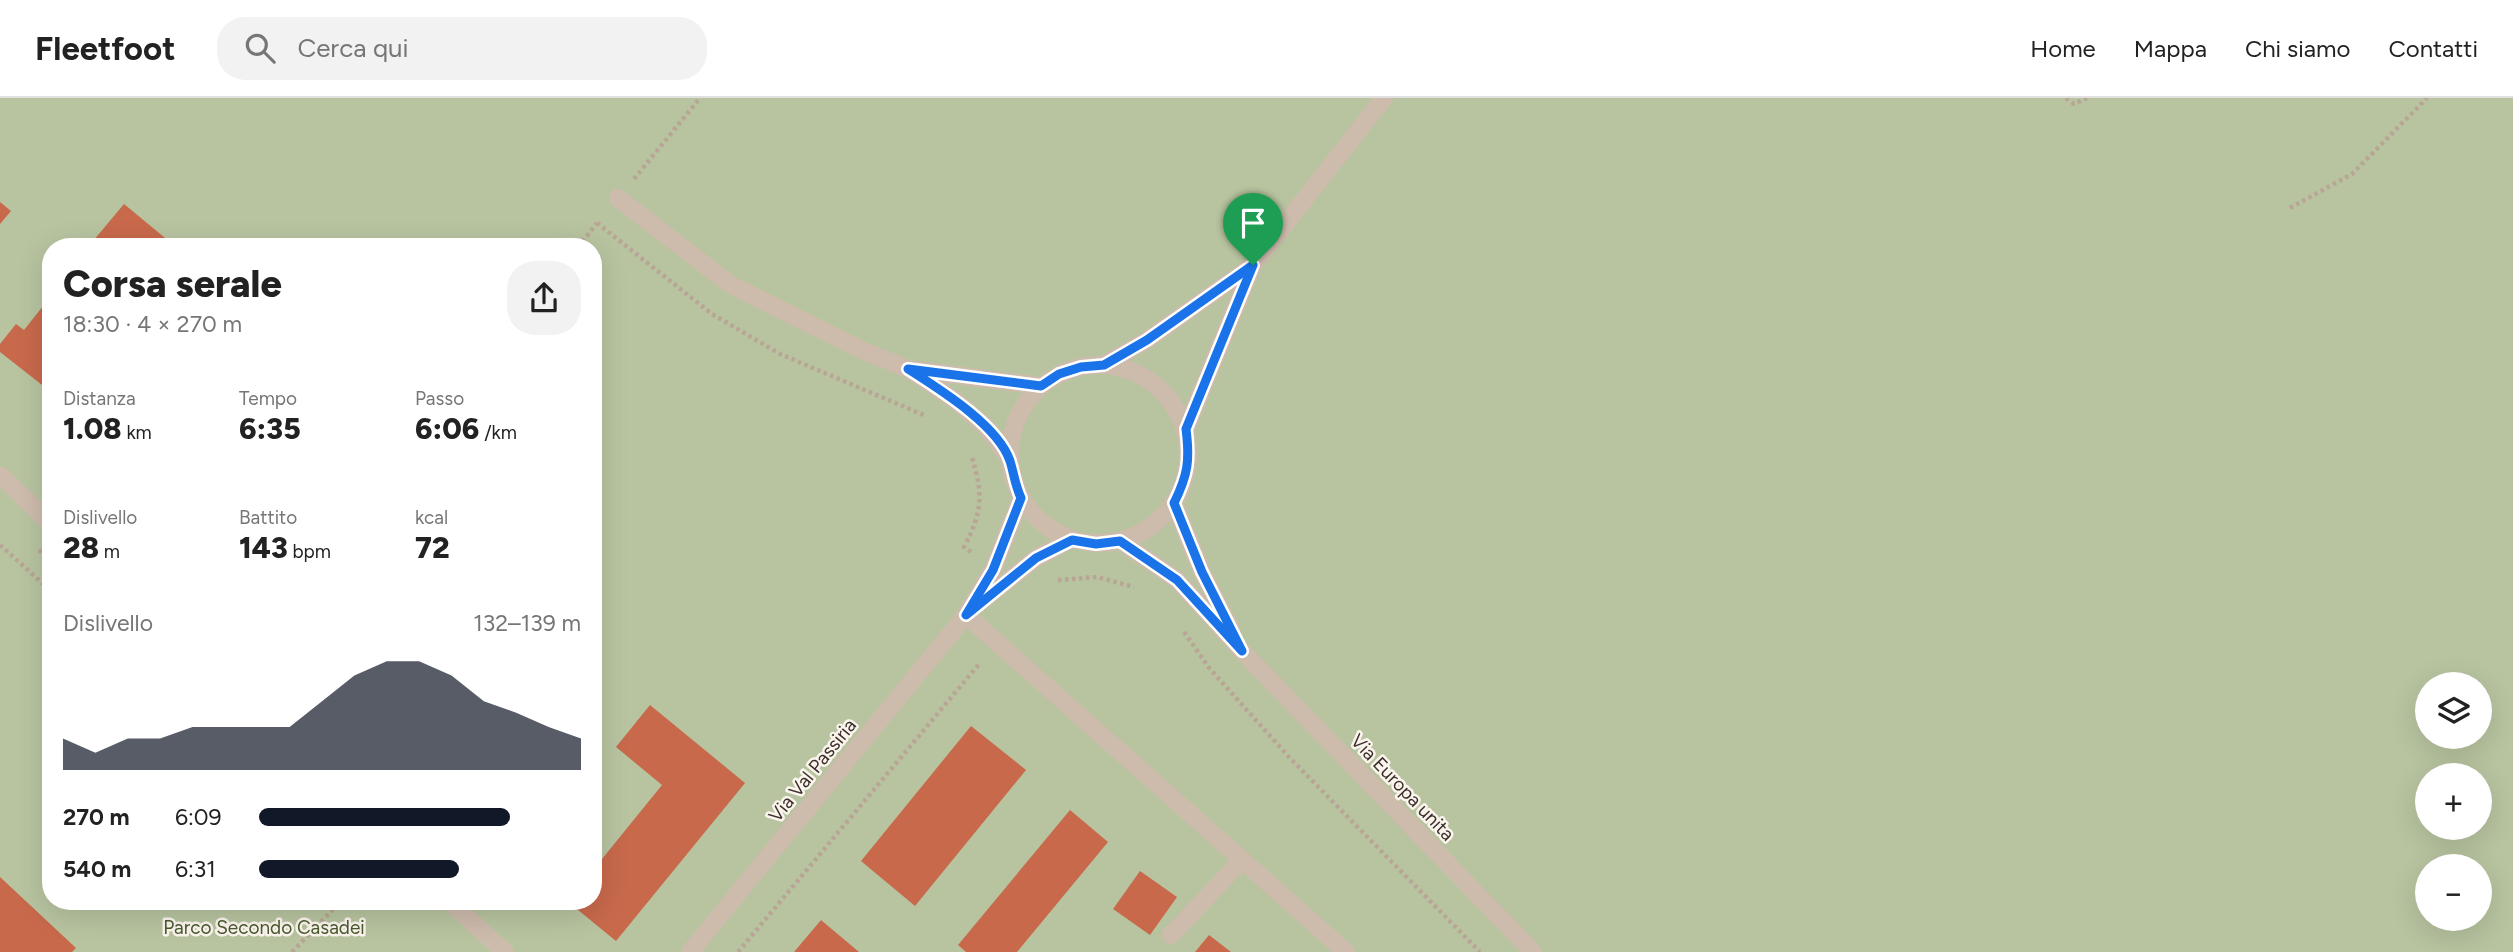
<!DOCTYPE html>
<html lang="it">
<meta charset="utf-8">
<style>
body{margin:0;font-family:Figtree,sans-serif;background:#f2f2f2;color:#222;height:100vh;display:flex;flex-direction:column;font-size:26px;white-space:nowrap}
*{box-sizing:border-box;margin:0}
p{font-size:23px;color:#767676}
.icon{flex:none;width:38px;height:38px;fill:none;stroke:currentColor;stroke-width:2;stroke-linecap:round;stroke-linejoin:round}
.map{position:relative;flex:1;overflow:hidden}
.sheet{position:absolute;left:42px;top:140px;width:560px;height:672px;display:flex;flex-direction:column;background:#fff;border-radius:28px;box-shadow:0 7px 28px #0002}
.sheet>*{flex:none}
.buttons{position:absolute;left:2415px;top:574px;display:grid;gap:14px}
.buttons a{display:grid;place-items:center;width:77px;height:77px;border-radius:50%;background:#fff;box-shadow:0 7px 28px #0002;font-size:35px}
.pin{position:absolute;display:grid;place-items:center;width:60px;height:60px;color:#fff;margin:-72px -30px;border-radius:50% 50% 50% 0;rotate:-45deg;box-shadow:0 0 7px #0007}
.pin .icon{rotate:45deg}
.round{display:grid;place-items:center;flex:none;width:74px;height:74px;border-radius:28px;background:#f2f2f2}
.head{display:flex;align-items:center;justify-content:space-between;height:119px;padding:0 21px}
h1{font-size:38px;font-weight:800;line-height:52px}
.figures{display:grid;grid-template-columns:repeat(3,1fr);gap:10px;height:119px;padding:7px 21px}
.figures div{display:grid;align-content:center}
.figures b{font-size:30px;font-weight:800}
.figures small{font-size:19px;font-weight:400}
.figures p{font-size:19px}
.chart{height:196px;padding:14px 21px}
.chart p{display:flex;justify-content:space-between}
.chart svg{width:100%;height:126px;margin-top:7px;fill:#111827;opacity:.7}
ul{padding:0 21px;list-style:none;font-size:23px}
li{display:grid;grid-template-columns:112px 84px 1fr;align-items:center;height:52px}
li i{height:18px;border-radius:9px;background:#111827}
header{display:flex;align-items:center;gap:42px;box-sizing:border-box;height:98px;padding:0 35px;background:#fff;border-bottom:2px solid #e0e0e0}
header strong{font-size:33px}
nav{display:flex;gap:38px;margin-inline-start:auto;font-size:24px}
.search{width:490px;height:63px;background:#f2f2f2;display:flex;align-items:center;gap:18px;box-sizing:border-box;padding:0 24px;border-radius:28px;color:#767676;font-size:26px}
.map>svg:first-child{display:block}
.green{fill:#b8c4a0;fill-rule:evenodd}
.building{fill:#c8694b}
.lines{fill:none;stroke-linecap:round;stroke-linejoin:round}
.path{stroke:#b9a596;stroke-width:4.5;stroke-dasharray:3.5 3.5;stroke-linecap:butt}
.minor{stroke:#cdbbac;stroke-width:18}
.route-casing{stroke:#fff;stroke-width:14}
.route{stroke:#1a73e8;stroke-width:9}
.labels{text-anchor:middle;stroke-width:5;stroke-linejoin:round;paint-order:stroke}
.street-label{font-size:19px;fill:#3b302b;stroke:#fbf5ee}
.park-label{font-size:19px;fill:#4a5a2e;stroke:#fbf5ee}
</style>
<header>
<strong>Fleetfoot</strong>
<div class="search"><svg class="icon" aria-label="search" viewBox="0 0 24 24"><circle cx="10" cy="10" r="6"/><path d="M15 15l6 6"/></svg>Cerca qui</div>
<nav><a>Home</a><a>Mappa</a><a>Chi siamo</a><a>Contatti</a></nav>
</header>
<div class="map">
<svg width="2513" height="854" viewBox="0 0 2513 854">
<rect width="100%" height="100%" fill="#f4ebe1"/>
<path class="green" d="M0 0H2513V854H0ZM51 149H593V803H51ZM2427 586H2480V639H2427ZM2427 677H2480V730H2427ZM2427 768H2480V821H2427Z"/>
<g class="building">
<path d="M0 104 11 113 0 126Z"/>
<path d="M124 106 176 149H88Z"/>
<path d="M51 198V294L0 254V246L16 226 24 232Z"/>
<path d="M650 607 745 685 616 843 567 803H593V754L602 761 662 687 616 649Z"/>
<path d="M971 628 1026 672 915 808 861 763Z"/>
<path d="M1070 712 1108 744 1017 854H966L958 847Z"/>
<path d="M1140 773 1177 799 1150 837 1113 811Z"/>
<path d="M0 779 76 850 72 854H0Z"/>
<path d="M821 822 859 854H794Z"/>
<path d="M1209 837 1231 854H1195Z"/>
</g>
<g class="lines">
<g class="path">
<path d="M2066 0 2074 6 2087 0"/>
<path d="M634 81 700 0"/>
<path d="M2290 110 2352 76 2427 0"/>
<path d="M597 125 712 216 780 256 926 318"/>
<path d="M578 149 597 125"/>
<path d="M0 447 51 493"/>
<path d="M39 452 51 463"/>
<path d="M971 454 964 449C983 413 983 397 972 359"/>
<path d="M1058 482 1097 479 1134 489"/>
<path d="M1184 534 1210 571 1289 659 1480 854"/>
<path d="M292 854 341 803"/>
<path d="M738 854 980 565"/>
</g>
<g class="minor">
<path d="M618 100 731 187 862 252 908 271"/>
<circle cx="1099" cy="356" r="89"/>
<path d="M1103 267 1147 242 1253 167 1384 0"/>
<path d="M1186 331 1252 169"/>
<path d="M1010 362 988 331 955 302 908 271 1041 288"/>
<path d="M0 377 51 426"/>
<path d="M1174 405 1202 474 1231 531"/>
<path d="M1120 443 1177 482 1242 553 1533 854"/>
<path d="M979 505 1036 460 1071 441"/>
<path d="M966 517 1346 854"/>
<path d="M449 803 505 854"/>
<path d="M1171 837 1242 762"/>
<path d="M690 854 966 517 993 472 1021 400"/>
</g>
</g>
<g class="lines">
<g class="route-casing">
<path id="route" d="M1253 167 1186 331C1190 362 1188 377 1174 405L1202 474 1242 553 1177 482 1120 443 1096 446 1072 442 1036 460 966 517 993 472 1021 400C1015 387 1014 376 1010 363 998 327 939 291 908 271L1041 288 1059 276 1081 269 1104 267 1147 242Z"/>
</g>
<use href="#route" class="route"/>
</g>
<g class="labels">
<g class="street-label">
<text transform="translate(812 672) rotate(-51)" y="7">Via Val Passiria</text>
<text transform="translate(1403 689) rotate(46)" y="7">Via Europa unita</text>
</g>
<g class="park-label">
<text x="264" y="836">Parco Secondo Casadei</text>
</g>
</g>
</svg>
<div class="buttons">
<a><svg class="icon" aria-label="layers" viewBox="0 0 24 24"><path d="M12 4l9 5-9 5-9-5zM3 14l9 5 9-5"/></svg></a>
<a>+</a>
<a>−</a>
</div>
<div class="pin" style="left:1253px;top:167px;background:#1e9e55"><svg class="icon" aria-label="arrive" viewBox="0 0 24 24"><path d="M6 21V4h12l-3 4 3 4H6"/></svg></div>
<section class="sheet">
<div class="head"><div><h1>Corsa serale</h1><p>18:30 · 4 × 270 m</p></div><a class="round"><svg class="icon" aria-label="share" viewBox="0 0 24 24"><path d="M12 15V3M7 8l5-5 5 5M5 13v7h14v-7"/></svg></a></div>
<div class="figures">
<div><p>Distanza</p><b>1.08<small> km</small></b></div>
<div><p>Tempo</p><b>6:35</b></div>
<div><p>Passo</p><b>6:06<small> /km</small></b></div>
</div>
<div class="figures">
<div><p>Dislivello</p><b>28<small> m</small></b></div>
<div><p>Battito</p><b>143<small> bpm</small></b></div>
<div><p>kcal</p><b>72</b></div>
</div>
<div class="chart"><p><span>Dislivello</span>132–139 m</p>
<svg viewBox="0 0 160 44" preserveAspectRatio="none"><path d="M0 44V33L10 38L20 33L30 33L40 29L50 29L60 29L70 29L80 20L90 11L100 6L110 6L120 11L130 20L140 24L150 29L160 33V44z"/></svg>
</div>
<ul>
<li><b>270 m</b>6:09<i style="width:78%"></i></li>
<li><b>540 m</b>6:31<i style="width:62%"></i></li>
</ul>
</section>
</div>
